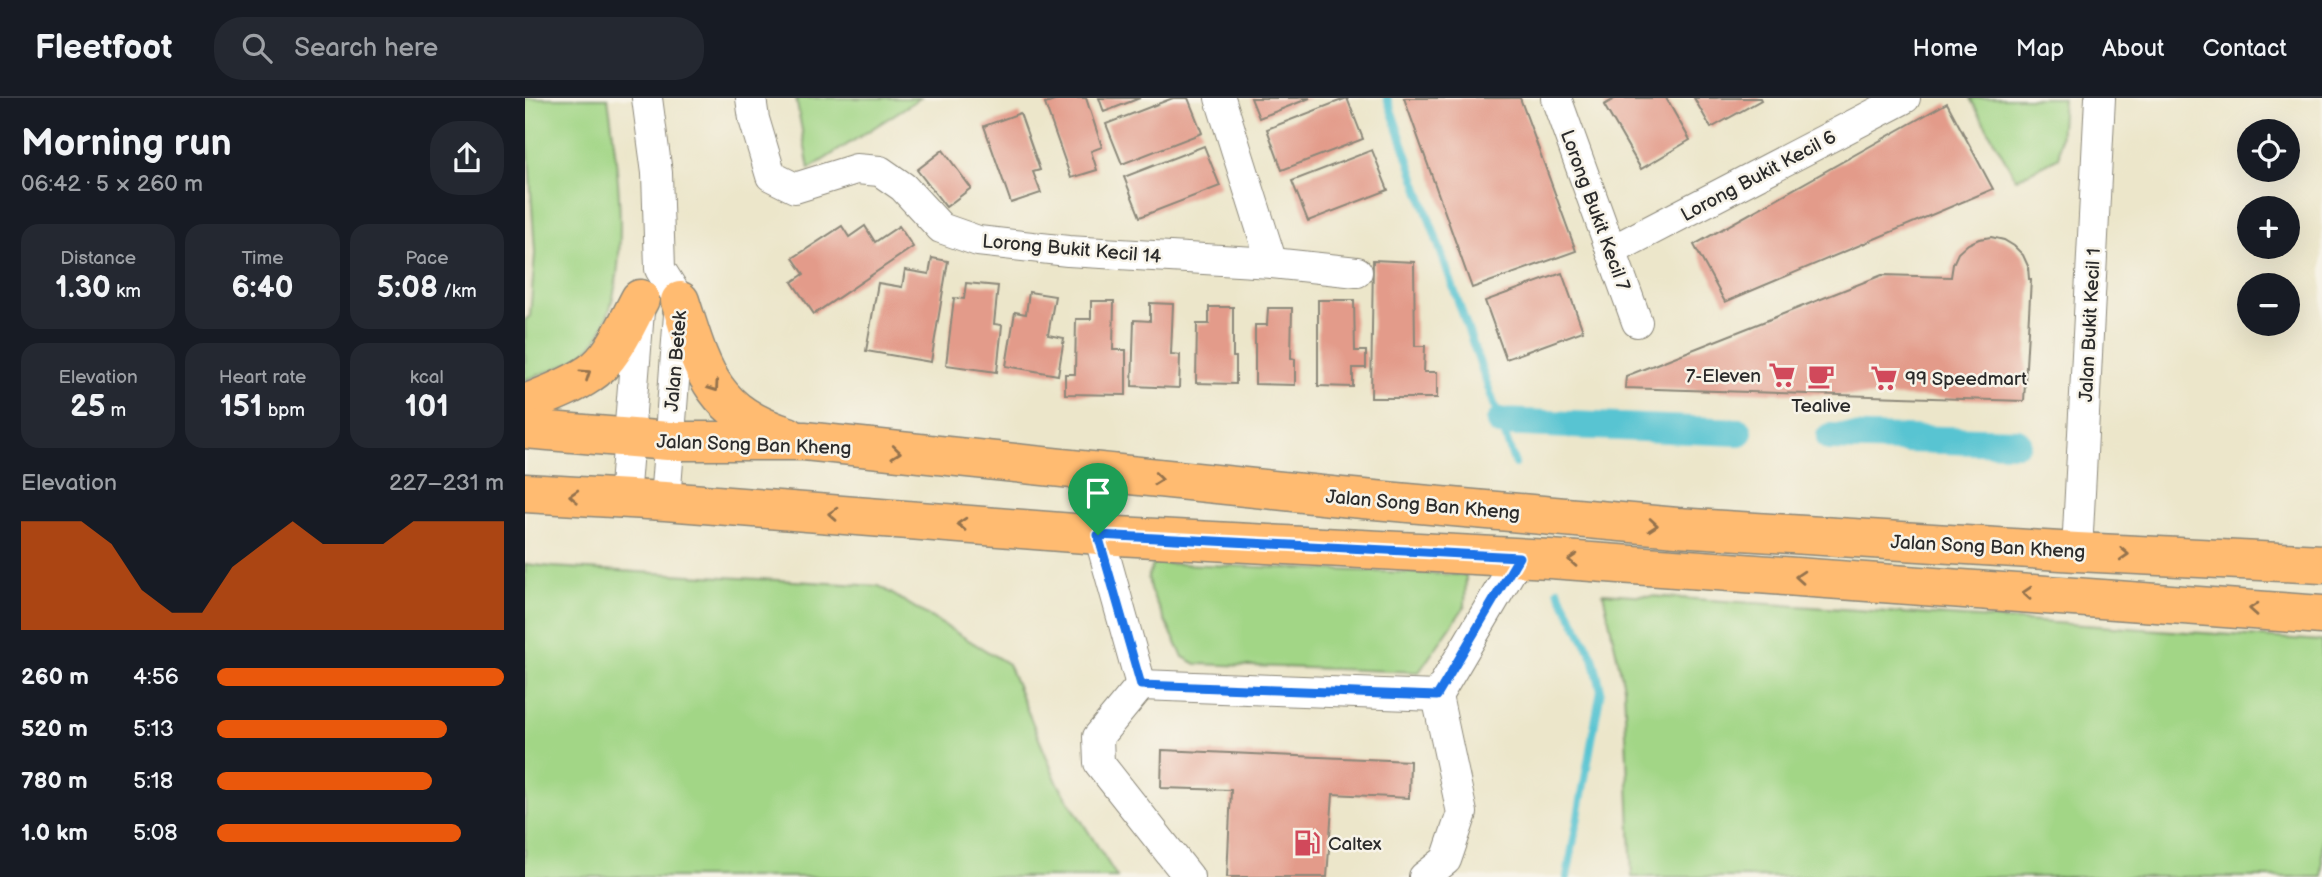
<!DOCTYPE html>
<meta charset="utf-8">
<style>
body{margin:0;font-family:"Balsamiq Sans",sans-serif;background:#242831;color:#f1f3f6;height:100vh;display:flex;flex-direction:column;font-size:26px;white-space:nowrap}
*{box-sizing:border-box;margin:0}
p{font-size:23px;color:#9ea1a6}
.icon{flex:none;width:38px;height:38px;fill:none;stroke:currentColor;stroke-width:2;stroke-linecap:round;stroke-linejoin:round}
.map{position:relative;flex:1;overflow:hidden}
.drawer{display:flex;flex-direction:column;background:#171b24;width:525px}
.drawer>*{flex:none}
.tools{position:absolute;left:1712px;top:21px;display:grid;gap:14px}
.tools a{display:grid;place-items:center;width:63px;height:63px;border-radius:50%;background:#171b24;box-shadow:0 7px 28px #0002;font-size:35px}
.pin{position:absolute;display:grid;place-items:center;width:60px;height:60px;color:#fff;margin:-72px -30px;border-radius:50% 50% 50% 0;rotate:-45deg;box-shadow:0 0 7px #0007}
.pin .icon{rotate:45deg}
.round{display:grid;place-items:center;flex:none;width:74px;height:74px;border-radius:28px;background:#242831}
.summary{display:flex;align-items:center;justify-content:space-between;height:119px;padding:0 21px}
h1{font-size:38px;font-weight:600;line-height:52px}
.metrics{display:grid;grid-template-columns:repeat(3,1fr);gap:10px;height:119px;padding:7px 21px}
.metrics div{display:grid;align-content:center;border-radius:18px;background:#242831;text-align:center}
.metrics b{font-size:30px;font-weight:600}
.metrics small{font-size:19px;font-weight:400}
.metrics p{font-size:19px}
.chart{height:196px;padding:14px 21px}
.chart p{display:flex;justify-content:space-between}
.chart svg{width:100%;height:126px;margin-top:7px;fill:#ea580c;opacity:.7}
ul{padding:0 21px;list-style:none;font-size:23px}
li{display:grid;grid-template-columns:112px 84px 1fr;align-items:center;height:52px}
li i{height:18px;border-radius:9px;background:#ea580c}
header{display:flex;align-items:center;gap:42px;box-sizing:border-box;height:98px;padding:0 35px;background:#171b24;border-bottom:2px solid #363941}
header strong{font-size:33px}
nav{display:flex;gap:38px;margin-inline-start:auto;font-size:24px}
.search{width:490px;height:63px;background:#242831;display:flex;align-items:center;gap:18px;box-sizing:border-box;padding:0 24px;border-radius:28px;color:#9ea1a6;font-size:26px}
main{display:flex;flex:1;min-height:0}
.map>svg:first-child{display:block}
.green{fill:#a2d686;stroke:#668058;stroke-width:2}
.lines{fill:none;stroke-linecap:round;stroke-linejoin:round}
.stream{stroke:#58c4d2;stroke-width:8}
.canal{stroke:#58c4d2;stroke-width:28}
.building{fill:#e39b8a}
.minor-casing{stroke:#8c887a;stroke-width:32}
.major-casing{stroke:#8c887a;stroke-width:41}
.minor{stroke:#fff;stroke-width:30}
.major{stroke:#ffbb71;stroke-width:38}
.oneway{stroke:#95734e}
.route-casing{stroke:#fff;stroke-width:14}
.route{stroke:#1a73e8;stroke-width:9}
.labels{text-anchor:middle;stroke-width:5;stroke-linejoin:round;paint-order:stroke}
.street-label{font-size:19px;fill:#2b2b2b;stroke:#f7f3e8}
.poi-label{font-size:19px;fill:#2b2b2b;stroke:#f7f3e8;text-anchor:start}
</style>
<header>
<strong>Fleetfoot</strong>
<div class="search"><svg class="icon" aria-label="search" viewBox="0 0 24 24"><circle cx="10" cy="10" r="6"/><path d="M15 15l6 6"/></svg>Search here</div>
<nav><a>Home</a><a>Map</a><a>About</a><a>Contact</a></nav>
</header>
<main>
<section class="drawer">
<div class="summary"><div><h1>Morning run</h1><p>06:42 · 5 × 260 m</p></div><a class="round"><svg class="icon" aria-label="share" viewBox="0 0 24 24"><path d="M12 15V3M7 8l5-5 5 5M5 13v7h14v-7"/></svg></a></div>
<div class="metrics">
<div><p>Distance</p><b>1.30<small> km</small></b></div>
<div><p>Time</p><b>6:40</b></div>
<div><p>Pace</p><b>5:08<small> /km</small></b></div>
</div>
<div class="metrics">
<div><p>Elevation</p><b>25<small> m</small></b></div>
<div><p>Heart rate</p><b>151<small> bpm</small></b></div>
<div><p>kcal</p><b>101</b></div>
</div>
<div class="chart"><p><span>Elevation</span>227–231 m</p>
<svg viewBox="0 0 160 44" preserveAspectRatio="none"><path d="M0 44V6L10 6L20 6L30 14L40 30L50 38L60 38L70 22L80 14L90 6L100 14L110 14L120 14L130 6L140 6L150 6L160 6V44z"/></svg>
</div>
<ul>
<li><b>260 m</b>4:56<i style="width:100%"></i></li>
<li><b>520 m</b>5:13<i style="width:80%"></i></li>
<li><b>780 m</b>5:18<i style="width:75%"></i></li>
<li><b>1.0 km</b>5:08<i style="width:85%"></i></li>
</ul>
</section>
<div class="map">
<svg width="1797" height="779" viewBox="0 0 1797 779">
<rect width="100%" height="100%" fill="#f7f3e8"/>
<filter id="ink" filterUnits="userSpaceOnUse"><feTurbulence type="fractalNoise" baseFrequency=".0143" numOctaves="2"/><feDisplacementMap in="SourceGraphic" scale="14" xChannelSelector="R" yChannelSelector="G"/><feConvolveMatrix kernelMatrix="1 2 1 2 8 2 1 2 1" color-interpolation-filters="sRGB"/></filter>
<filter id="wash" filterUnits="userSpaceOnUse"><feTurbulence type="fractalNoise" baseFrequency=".00686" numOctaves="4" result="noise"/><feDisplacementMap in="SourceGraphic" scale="28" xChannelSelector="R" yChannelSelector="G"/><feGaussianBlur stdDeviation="1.57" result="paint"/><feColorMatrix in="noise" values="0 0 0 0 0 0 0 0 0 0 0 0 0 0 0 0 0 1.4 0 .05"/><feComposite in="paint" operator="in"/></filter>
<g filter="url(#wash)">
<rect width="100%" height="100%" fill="#ece6ca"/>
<g class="green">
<path d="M0 0H83C93 67 108 179 73 239 60 263 24 273 0 282V222L5 218 10 155Z"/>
<path d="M271 0H395L284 71Z"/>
<path d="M1445 0H1538L1534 59 1491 81Z"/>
<path d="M629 465 941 477 940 508 894 574 671 566 658 559 625 492 623 478Z"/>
<path d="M0 466 27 469 354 488 483 566 532 684 592 779H0Z"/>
<path d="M1078 495 1797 543V779H1107L1099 589Z"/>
</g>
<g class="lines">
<g class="stream">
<path d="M862 0 990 366"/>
<path d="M1033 492 1068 559 1076 592 1042 779"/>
</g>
<g class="canal">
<path d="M975 324 1214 334"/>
<path d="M1305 339 1492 344"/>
</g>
</g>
<g id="blocks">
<g class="building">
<path d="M538 0H561L577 49 566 53 572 72 546 80 520 6Z"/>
<path d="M574 0H615L579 14Z"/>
<path d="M648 0H663L677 35 597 66 581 26Z"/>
<path d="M726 0H785L734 20Z"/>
<path d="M822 0 838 41 757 72 742 31Z"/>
<path d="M879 0H995L1051 153 947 190Z"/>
<path d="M1091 0H1141L1165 42 1116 71 1079 7Z"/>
<path d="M1169 0H1235L1236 2 1186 30Z"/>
<path d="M1422 5 1468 91 1200 204 1169 147Z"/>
<path d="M495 15 515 72 508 74 516 95 486 105 459 28Z"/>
<path d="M679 48 695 88 615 119 599 79Z"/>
<path d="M418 52 446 90 421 109 392 72Z"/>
<path d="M847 52 863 92 783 123 767 83Z"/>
<path d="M317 128 324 139 340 128 350 144 374 128 388 149 289 216 267 184 279 176 268 160Z"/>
<path d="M1466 139 1479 142 1489 148 1498 157 1503 168 1504 181H1506L1499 303 1100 290 1101 278 1357 177 1426 179 1428 166 1433 155 1443 146 1454 141Z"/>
<path d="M407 160 423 163 406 264 341 253 353 185 377 189 380 172 404 176Z"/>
<path d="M848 162 889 164 890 248H900L899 274H912V300H846Z"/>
<path d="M1037 175 1058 233 981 261 960 203Z"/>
<path d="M441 185 473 188 469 226 477 227 472 274 421 267 429 200 439 201Z"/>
<path d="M504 194 530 198 523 237 539 240 533 277 481 268 490 214 501 216Z"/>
<path d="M793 202H829L830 253H841V270H828V289L793 288Z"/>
<path d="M566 203H589L588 252H601V297L540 296V276H550L551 221H566Z"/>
<path d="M625 205 648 206 646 256 655 257 654 290 607 288 609 222 625 223Z"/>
<path d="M684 209H708V259H711V286L671 285 672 226H684Z"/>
<path d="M743 210H767L766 260 770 261V287L730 286V227H742Z"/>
<path d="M637 652 885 663 884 700 808 696 802 779H702L706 692 636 690Z"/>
</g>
</g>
</g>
<g filter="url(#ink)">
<use href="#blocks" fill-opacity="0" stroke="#8c887a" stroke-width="2"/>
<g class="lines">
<g class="minor-casing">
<g id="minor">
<path d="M122 0 132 75 135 171 155 203 140 403"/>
<path d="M226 0 229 21 246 78 270 90 331 71 355 73 378 89 416 130 453 143 543 153 747 165 832 174"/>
<path d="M695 0 747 165"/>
<path d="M1031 0 1112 224"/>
<path d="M1086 153 1380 0"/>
<path d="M99 401 114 213"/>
<path d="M574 437 616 587"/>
<path d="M1552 454 1575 0"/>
<path d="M616 587 912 598"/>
<path d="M616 587 573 639 574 665 664 779"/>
<path d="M899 779 921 762 937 715 912 598 994 459"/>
</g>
</g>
<g class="major-casing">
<g id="major">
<path d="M155 203C177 272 187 315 263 338"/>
<path d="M0 306C22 297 45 289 64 276 88 261 102 225 115 201"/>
<path d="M0 331 143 343H279L816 399 1152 429 1552 454 1797 466"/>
<path d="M0 395 140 403 574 437 1025 461 1797 517"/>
</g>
</g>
<use href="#minor" class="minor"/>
<use href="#major" class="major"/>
</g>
<defs><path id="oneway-chevron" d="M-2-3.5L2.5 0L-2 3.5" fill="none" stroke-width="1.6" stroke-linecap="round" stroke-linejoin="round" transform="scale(1.75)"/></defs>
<g class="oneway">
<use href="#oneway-chevron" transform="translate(61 276) rotate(-34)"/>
<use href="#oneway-chevron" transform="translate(189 289) rotate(55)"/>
<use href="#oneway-chevron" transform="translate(371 354) rotate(6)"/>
<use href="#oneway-chevron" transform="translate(633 381) rotate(6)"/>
<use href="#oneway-chevron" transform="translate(49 398) rotate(-177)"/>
<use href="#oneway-chevron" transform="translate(308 416) rotate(-176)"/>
<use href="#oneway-chevron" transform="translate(437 426) rotate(-176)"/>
<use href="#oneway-chevron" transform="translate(1128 427) rotate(5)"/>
<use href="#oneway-chevron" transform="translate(1599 456) rotate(3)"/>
<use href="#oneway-chevron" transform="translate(1048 462) rotate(-176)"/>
<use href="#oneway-chevron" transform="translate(1275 479) rotate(-176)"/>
<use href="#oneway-chevron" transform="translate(1502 495) rotate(-176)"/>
<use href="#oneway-chevron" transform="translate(1729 511) rotate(-176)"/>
</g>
</g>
<g class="lines" filter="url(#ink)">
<g class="route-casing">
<path id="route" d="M573 437 994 459 912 598 616 587Z"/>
</g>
<use href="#route" class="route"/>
</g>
<defs>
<g id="supermarket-bare" transform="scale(2.1)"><path d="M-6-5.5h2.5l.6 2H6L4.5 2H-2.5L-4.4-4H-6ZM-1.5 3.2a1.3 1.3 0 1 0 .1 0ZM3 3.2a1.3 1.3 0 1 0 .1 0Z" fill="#d1495b" stroke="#f7f3e8" stroke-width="2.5" paint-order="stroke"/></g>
<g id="cafe-bare" transform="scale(2.1)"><path d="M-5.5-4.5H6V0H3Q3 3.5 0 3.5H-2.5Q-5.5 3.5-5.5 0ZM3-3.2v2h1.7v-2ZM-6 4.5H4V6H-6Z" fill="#d1495b" stroke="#f7f3e8" stroke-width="2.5" paint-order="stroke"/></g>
<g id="fuel-bare" transform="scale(2.1)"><path d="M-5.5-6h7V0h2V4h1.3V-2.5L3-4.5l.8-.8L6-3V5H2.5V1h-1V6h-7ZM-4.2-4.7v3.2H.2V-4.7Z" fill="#d1495b" stroke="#f7f3e8" stroke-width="2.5" paint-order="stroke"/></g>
</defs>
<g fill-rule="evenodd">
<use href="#supermarket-bare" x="1257" y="277"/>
<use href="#cafe-bare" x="1296" y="278"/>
<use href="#supermarket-bare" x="1359" y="280"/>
<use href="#fuel-bare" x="782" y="745"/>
</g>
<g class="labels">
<g class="street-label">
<text transform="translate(1233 77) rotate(-28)" y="7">Lorong Bukit Kecil 6</text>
<text transform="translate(1071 112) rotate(70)" y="7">Lorong Bukit Kecil 7</text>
<text transform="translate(547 150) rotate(5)" y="7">Lorong Bukit Kecil 14</text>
<text transform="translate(1564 227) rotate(-87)" y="7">Jalan Bukit Kecil 1</text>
<text transform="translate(150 263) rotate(-85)" y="7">Jalan Betek</text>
<text transform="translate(229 346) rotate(2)" y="7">Jalan Song Ban Kheng</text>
<text transform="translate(898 406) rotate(5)" y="7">Jalan Song Ban Kheng</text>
<text transform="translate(1463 448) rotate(3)" y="7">Jalan Song Ban Kheng</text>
</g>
<g class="poi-label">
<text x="1236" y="284" text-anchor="end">7-Eleven</text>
<text x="1380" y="287">99 Speedmart</text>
<text x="1296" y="314" text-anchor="middle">Tealive</text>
<text x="803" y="752">Caltex</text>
</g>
</g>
</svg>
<div class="tools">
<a><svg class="icon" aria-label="locate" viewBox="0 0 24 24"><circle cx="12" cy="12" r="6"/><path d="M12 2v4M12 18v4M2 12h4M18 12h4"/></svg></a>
<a>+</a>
<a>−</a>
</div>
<div class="pin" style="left:573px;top:437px;background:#1e9e55"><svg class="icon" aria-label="arrive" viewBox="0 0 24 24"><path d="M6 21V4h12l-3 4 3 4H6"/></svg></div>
</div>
</main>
